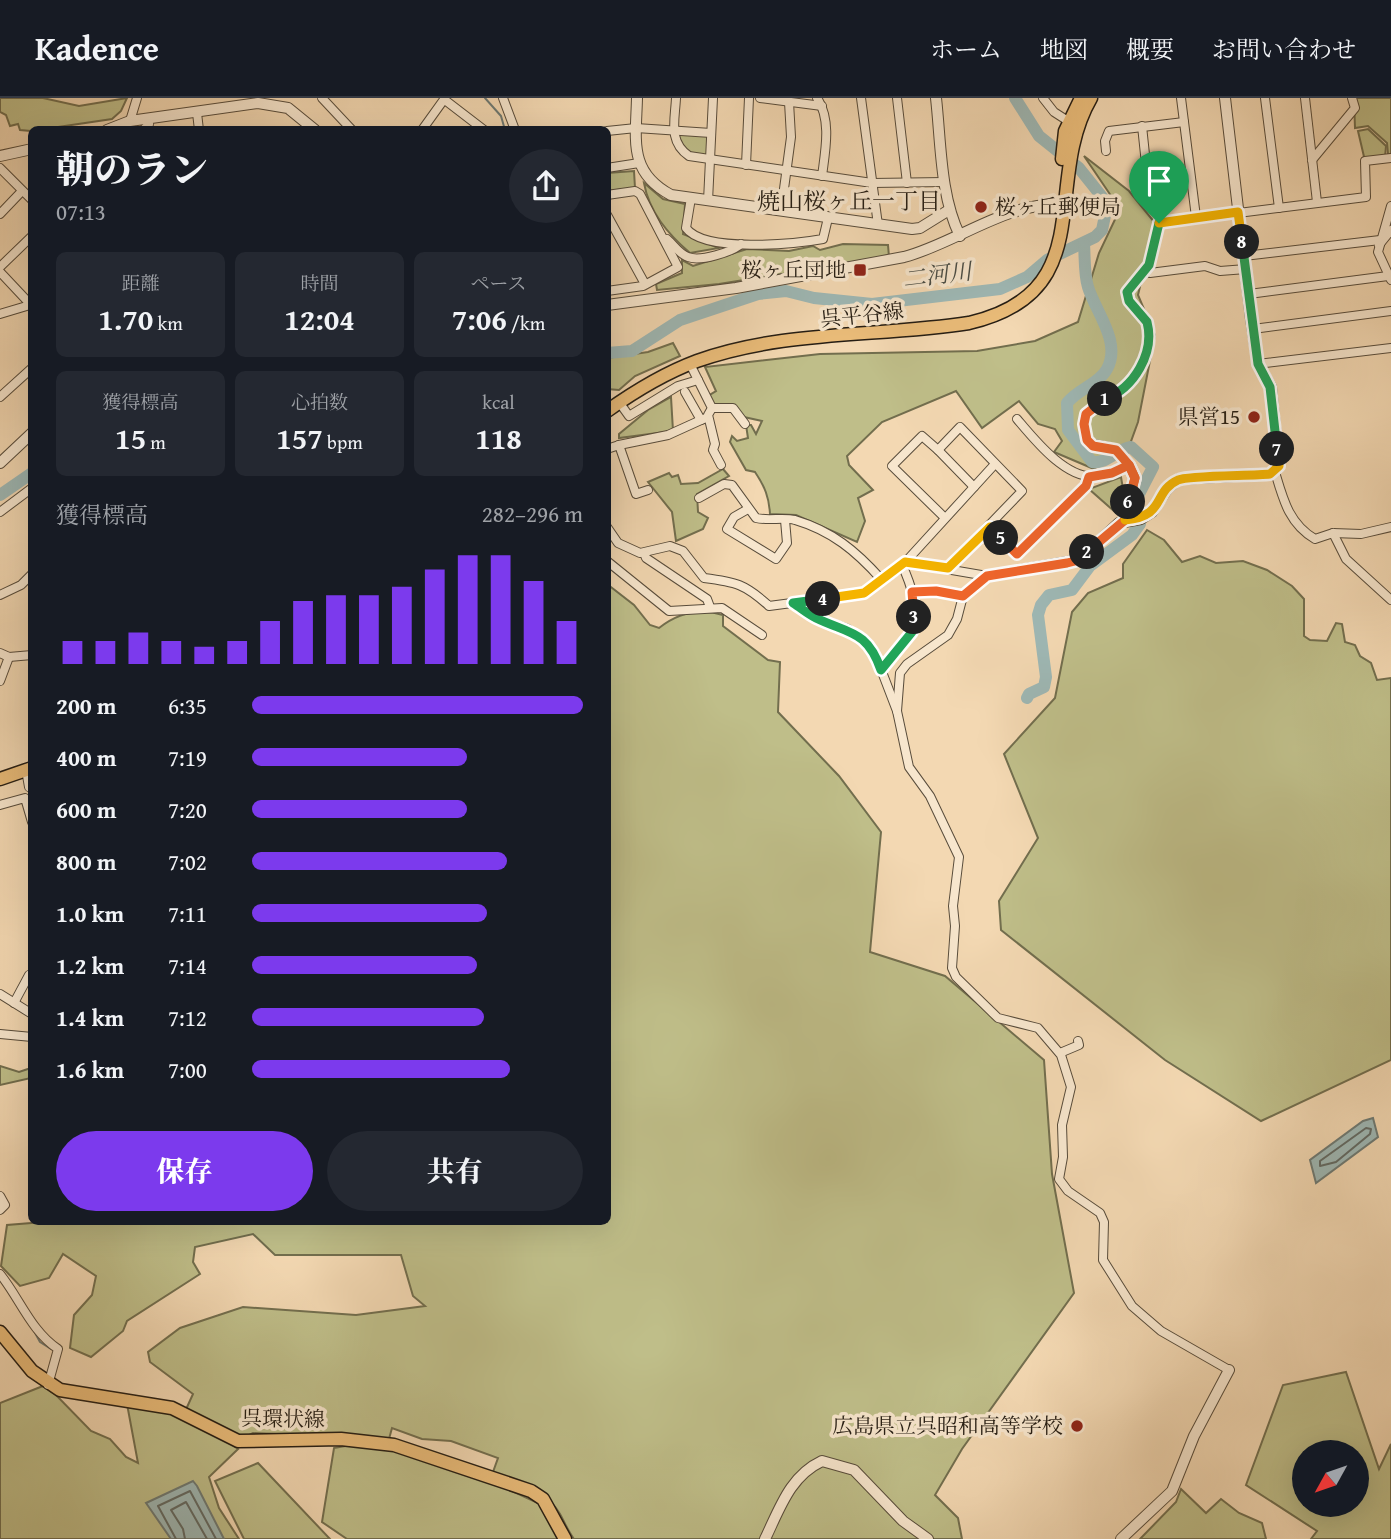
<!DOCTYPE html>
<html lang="ja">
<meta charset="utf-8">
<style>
body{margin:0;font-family:"Gentium Book Plus","Noto Serif JP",serif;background:#242831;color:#f1f3f6;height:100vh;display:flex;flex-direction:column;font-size:26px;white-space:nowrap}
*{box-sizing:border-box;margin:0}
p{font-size:23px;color:#9ea1a6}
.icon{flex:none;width:38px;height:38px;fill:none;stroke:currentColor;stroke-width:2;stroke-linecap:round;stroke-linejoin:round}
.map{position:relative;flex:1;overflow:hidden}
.sheet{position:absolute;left:28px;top:28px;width:583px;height:1099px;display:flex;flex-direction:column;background:#171b24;border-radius:10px;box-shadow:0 7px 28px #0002}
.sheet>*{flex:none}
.needle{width:46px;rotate:230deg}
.controls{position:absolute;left:1292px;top:1342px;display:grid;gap:14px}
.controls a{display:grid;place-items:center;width:77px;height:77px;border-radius:50%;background:#171b24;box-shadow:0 7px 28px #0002;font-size:35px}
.pin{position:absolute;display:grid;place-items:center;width:60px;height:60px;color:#fff;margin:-72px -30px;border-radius:50% 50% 50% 0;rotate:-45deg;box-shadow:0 0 7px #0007}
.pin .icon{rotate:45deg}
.km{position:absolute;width:35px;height:35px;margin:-18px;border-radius:50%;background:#222;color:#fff;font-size:19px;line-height:35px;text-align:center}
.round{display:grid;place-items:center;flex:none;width:74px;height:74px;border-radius:37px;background:#242831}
.head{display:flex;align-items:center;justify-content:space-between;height:119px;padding:0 28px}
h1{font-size:38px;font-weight:800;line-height:52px}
.stats{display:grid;grid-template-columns:repeat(3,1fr);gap:10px;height:119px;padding:7px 28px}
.stats div{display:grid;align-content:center;border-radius:10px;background:#242831;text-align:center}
.stats b{font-size:30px;font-weight:800}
.stats small{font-size:19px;font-weight:400}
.stats p{font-size:19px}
.chart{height:196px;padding:14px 28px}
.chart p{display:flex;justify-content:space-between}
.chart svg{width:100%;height:126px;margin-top:7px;stroke:#7c3aed;stroke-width:6}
.cta{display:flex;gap:14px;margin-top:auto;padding:14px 28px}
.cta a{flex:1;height:80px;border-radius:42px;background:#7c3aed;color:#fff;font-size:28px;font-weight:800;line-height:80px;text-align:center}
.cta a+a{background:#242831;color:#f1f3f6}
ul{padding:0 28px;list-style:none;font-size:23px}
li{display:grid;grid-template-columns:112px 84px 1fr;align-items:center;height:52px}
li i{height:18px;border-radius:9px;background:#7c3aed}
header{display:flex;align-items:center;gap:42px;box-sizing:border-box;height:98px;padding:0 35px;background:#171b24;border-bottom:2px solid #363941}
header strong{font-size:33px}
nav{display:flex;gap:38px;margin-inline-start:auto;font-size:24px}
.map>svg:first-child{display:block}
.green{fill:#bfbe89;stroke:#726e4e;stroke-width:2;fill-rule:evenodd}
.water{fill:#9eb8b5;stroke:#6e7a74;stroke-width:2}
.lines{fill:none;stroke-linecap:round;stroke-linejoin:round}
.shore{stroke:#626a64;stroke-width:2}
.stream{stroke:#6e7a74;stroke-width:2}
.river{stroke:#9eb8b5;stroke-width:12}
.minor-casing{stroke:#584c3b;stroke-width:10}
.tertiary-casing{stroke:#584c3b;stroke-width:12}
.primary-casing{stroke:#251d13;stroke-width:15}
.minor{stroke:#f7e6cd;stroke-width:8}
.tertiary{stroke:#f7e6cd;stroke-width:10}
.primary{stroke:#eabc79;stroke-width:12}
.split-1-casing{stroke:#fff;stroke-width:14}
.split-2-casing{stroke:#fff;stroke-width:14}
.split-3-casing{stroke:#fff;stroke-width:14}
.split-4-casing{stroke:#fff;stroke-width:14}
.split-5-casing{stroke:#fff;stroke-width:14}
.split-6-casing{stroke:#fff;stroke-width:14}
.split-7-casing{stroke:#fff;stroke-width:14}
.split-8-casing{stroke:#fff;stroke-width:14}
.split-9-casing{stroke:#fff;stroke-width:14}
.split-1{stroke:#22a559;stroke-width:9}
.split-2{stroke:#f0652b;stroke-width:9}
.split-3{stroke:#f0652b;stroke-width:9}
.split-4{stroke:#22a559;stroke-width:9}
.split-5{stroke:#f5b400;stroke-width:9}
.split-6{stroke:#f0652b;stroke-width:9}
.split-7{stroke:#f5b400;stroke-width:9}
.split-8{stroke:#22a559;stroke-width:9}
.split-9{stroke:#f5b400;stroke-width:9}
.poi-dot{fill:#8f2418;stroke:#f7e6cd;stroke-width:2.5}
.labels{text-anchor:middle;stroke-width:7;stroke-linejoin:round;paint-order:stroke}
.poi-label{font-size:21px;fill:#251d13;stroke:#f7e6cd;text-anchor:end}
.street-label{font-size:21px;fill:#251d13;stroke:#f7e6cd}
.neighbourhood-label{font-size:23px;fill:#251d13;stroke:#f7e6cd}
.water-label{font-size:23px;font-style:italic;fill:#494c44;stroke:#f7e6cd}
</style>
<header>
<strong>Kadence</strong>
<nav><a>ホーム</a><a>地図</a><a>概要</a><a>お問い合わせ</a></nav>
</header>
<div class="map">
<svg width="1391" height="1441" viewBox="0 0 1391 1441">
<rect width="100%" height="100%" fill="#f3d8b2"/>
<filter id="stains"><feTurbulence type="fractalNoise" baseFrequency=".00286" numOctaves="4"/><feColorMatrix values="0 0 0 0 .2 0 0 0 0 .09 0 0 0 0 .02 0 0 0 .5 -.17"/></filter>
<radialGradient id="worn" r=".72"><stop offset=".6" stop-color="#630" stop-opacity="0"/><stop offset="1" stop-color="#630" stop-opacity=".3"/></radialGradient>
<g class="green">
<path d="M0 0H43L79 8 127 0 121 13 112 21 31 33 20 32 18 26 10 28 6 17 0 14Z"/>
<path d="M1354 0H1391V57L1388 56 1387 45 1368 28 1355 30Z"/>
<path d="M1368 31 1386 48 1385 59 1365 63 1358 33Z"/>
<path d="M676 35 709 37 707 60 686 53Z"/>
<path d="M1084 58 1129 93 1155 125 1138 197 1155 237 1138 324 1130 346 1094 371 1054 354 1062 343 1055 331 1038 326 1019 303 982 330 956 293 882 324 847 358 849 367 873 392 858 400 865 423 857 444 796 417 770 416C769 399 765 389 755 374L746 372 730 344 732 338 737 343 748 340 746 327H751L756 336 762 323 744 319 734 307H712L708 298 716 293 705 269 820 256 977 253 1035 243 1078 224 1099 155 1120 111Z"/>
<path d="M634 73 635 90 607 93V75Z"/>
<path d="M644 85 663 101 685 106 683 136 719 150 690 155C668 136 649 114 644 85Z"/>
<path d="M843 146 888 147 889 159 719 186 657 192 656 186 682 175V162L693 168 747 151 789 153 813 148 820 152Z"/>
<path d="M673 245 680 258 635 278 619 292 607 291V260L648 254Z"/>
<path d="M671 299 673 333 619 340V336L648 312Z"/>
<path d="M723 371 729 378 697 396 698 414 708 420 703 431 676 443 672 414 648 384 669 375 672 379 678 377 681 386 698 385Z"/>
<path d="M1121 379 1124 397 1115 414 1089 391Z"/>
<path d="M1147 432 1164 442 1182 464 1200 458 1216 465 1243 463 1267 472 1292 488 1304 501V538L1310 542 1327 543 1336 525 1342 526 1345 544 1355 547 1360 558 1371 565 1377 582 1391 580V962L1261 1023 1165 962 1001 832 999 803 1038 740 1004 656 1055 600 1072 514 1088 495 1123 480V466Z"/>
<path d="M607 486 634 507 650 527 659 530C678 515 700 510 723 517V528L768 562 780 564 778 614 839 678 881 734 870 854 945 878 1044 962 1052 1076 1074 1195 962 1351 935 1397 958 1420 962 1441H574C568 1433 565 1425 560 1416 547 1393 517 1385 493 1374L498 1360 451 1343 422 1341 392 1330 389 1341 253 1335 231 1346 238 1351 209 1379 219 1410 239 1441H0V1305L43 1288 56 1297 91 1333 110 1341 126 1359 138 1365 127 1306 183 1318 193 1296 150 1264 148 1254 180 1230 243 1209 356 1217 425 1208 413 1198 401 1157H275L253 1136 195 1149 193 1164 200 1176 127 1223 123 1233 91 1259 70 1250 74 1217 92 1197 96 1178 63 1156 49 1180 20 1188 1 1168 7 1127 44 1124H607Z"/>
<path d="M0 968 19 974 31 970V980L0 987Z"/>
<path d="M1346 1274 1379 1371 1391 1346V1441H1311L1317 1433 1246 1387 1283 1287ZM1304 1354H1356V1407H1304Z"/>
<path d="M351 1347 399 1351 510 1392 540 1406 558 1441H347L322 1424 334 1350Z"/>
<path d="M258 1365 330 1441H244L215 1383Z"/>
<path d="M1181 1391 1206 1415 1221 1401 1239 1415 1262 1425 1266 1441H1140L1176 1404Z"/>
</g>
<g class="water">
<path d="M1373 1020 1378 1039 1316 1085 1310 1062 1363 1023Z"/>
<path d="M193 1383 197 1388 224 1441H171L146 1405Z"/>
</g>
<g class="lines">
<g class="shore">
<path d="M1366 1030 1371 1031 1370 1036 1336 1064 1320 1068V1063Z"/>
<path d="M176 1441 158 1408 190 1393 216 1441"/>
<path d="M185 1441 183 1431 171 1412 186 1404 207 1441"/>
</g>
<g class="stream">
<path d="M485 0 501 18 505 32"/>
<path d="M34 1233 40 1244 51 1251"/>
</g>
<g class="river">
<path d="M607 255 632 253 680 222 758 196 786 193 814 200 872 206 1000 191 1027 179 1047 162 1095 139 1102 132 1106 113 1103 100 1079 70 1039 38 1015 0"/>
<path d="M0 397 32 375"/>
<path d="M1027 600 1029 596 1044 589 1046 579 1038 517 1041 507 1049 497 1072 492 1090 468 1132 437 1140 426 1137 400 1153 369 1131 349C1116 351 1108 366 1092 364L1068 332 1067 305C1078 291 1099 286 1107 271 1122 244 1095 213 1088 189 1084 176 1085 159 1084 146"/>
</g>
<g class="minor-casing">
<g id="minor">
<path d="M322 0 352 32"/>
<path d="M503 0 515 32"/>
<path d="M676 0C675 22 668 44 689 58L872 85 945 84"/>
<path d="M760 0 822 8"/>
<path d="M817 0C832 22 825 54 822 78"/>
<path d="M861 0 878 127"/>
<path d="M897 0 907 85"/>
<path d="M1043 0 1054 14 1068 23"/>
<path d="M1181 0 1196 119"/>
<path d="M1265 0 1279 110"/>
<path d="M1305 0 1317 104"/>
<path d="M445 2 484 32"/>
<path d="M197 15 199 32"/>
<path d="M130 23 137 0"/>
<path d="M1142 28 1148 85 1191 83"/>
<path d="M143 32 149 26"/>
<path d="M422 32 445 0"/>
<path d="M607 33 636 30 711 35"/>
<path d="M1106 53 1105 43 1109 33 1184 24"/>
<path d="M1312 62 1355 10 1352 0"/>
<path d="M746 67 749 0"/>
<path d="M0 70 32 102"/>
<path d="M607 70 639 65"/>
<path d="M607 97 635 93 640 96 678 169 643 188 607 193"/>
<path d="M691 100 686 130C704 155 795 146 823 141L828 120"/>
<path d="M708 103 713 0"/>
<path d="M1391 108 1378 154 1391 182"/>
<path d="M781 113 791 39 789 4"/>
<path d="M0 116 22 93"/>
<path d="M607 117 645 186"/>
<path d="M667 141C674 147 679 156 688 159 700 164 732 154 741 146"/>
<path d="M1379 147 1391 132"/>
<path d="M1244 158 1380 142"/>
<path d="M0 169 32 138"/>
<path d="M1146 173 1150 175 1205 168 1220 173 1246 171"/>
<path d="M0 174 32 208"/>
<path d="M1249 196 1388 178"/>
<path d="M0 216 30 207"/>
<path d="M1253 231 1391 213"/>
<path d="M690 266 712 310 708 317 715 346 713 352 721 367"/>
<path d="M1258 266 1391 250"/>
<path d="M685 294 701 322 706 320"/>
<path d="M0 299 32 270"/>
<path d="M619 304 629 318 678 288 698 282"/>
<path d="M712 310H733L745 326"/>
<path d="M1017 321C1034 341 1067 383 1097 378 1109 377 1119 372 1129 367"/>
<path d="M619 347 668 337 701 322"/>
<path d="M607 351 619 347 636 396 648 392"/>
<path d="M938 352 974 389"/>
<path d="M1275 374C1283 401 1289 426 1315 441L1333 435 1361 436 1391 429"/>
<path d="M699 400 724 386 732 387 756 420C769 423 783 419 795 422 832 433 856 453 881 481"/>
<path d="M748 411 734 419 727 431 776 461 787 445 785 422"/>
<path d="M0 414 32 390"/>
<path d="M944 419 892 368 922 338 938 352 960 329 1022 393 948 470"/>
<path d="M1125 422C1127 409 1136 393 1135 381 1135 370 1119 351 1109 349 1093 346 1081 346 1084 324 1087 304 1107 305 1120 295 1138 282 1147 257 1149 235 1150 216 1128 211 1127 194L1149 167 1159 125 1366 99 1365 63 1391 60"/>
<path d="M607 429 618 445 640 455 670 448 683 453 704 480C736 484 745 486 769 508L860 496 869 492 900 470 995 366"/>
<path d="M990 429 1017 456 1085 388 1089 379"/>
<path d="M1333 435 1346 461 1391 502"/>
<path d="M644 455 646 460 707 501 710 509"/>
<path d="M607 463 669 513 722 510 762 537"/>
<path d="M905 464 987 478"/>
<path d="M912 494 936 493 963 498"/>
<path d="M0 497 21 487 32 476"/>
<path d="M793 505 816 520 848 531 874 553 897 613 909 669 930 698 959 759 953 808 955 828 952 870 956 879 998 920 1038 930 1061 957 1071 989 1062 1027 1063 1059 1059 1081 1068 1093 1100 1115 1104 1124 1103 1162 1132 1208 1161 1233 1229 1272"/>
<path d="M0 555 9 559 32 557"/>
<path d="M881 572C889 558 905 547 912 533 921 514 910 484 902 467"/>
<path d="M0 583 9 559"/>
<path d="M897 613 900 575 907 566 948 537 957 521 963 498 987 478"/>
<path d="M26 672 29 689"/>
<path d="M0 707 25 700 32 724"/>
<path d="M0 896 32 916"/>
<path d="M14 905 29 877"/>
<path d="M0 936 32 939"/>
<path d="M1060 955 1079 947 1078 943"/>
<path d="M0 1098 5 1107 0 1112"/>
<path d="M0 1176C20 1201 31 1233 58 1251L48 1287"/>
</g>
</g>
<g class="tertiary-casing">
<g id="tertiary">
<path d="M637 0C636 42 628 74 671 97L912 131 920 130 949 112"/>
<path d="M936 0C941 44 940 98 960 138"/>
<path d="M107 32 130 23 258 5 288 10 315 32"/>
<path d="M0 58 32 51"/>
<path d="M607 207 736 190 904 159C957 145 1008 102 1065 107"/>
<path d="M0 365 32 335"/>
<path d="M987 478 1079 462 1119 425 1141 421 1152 414 1167 391 1179 381 1270 376 1279 368 1271 289 1258 266 1251 221 1225 0"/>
<path d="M765 1441C780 1410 790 1378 822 1363L854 1372 903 1423 928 1441"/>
<path d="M1121 1441 1172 1393 1194 1338 1229 1272"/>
</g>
</g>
<g class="primary-casing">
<g id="primary">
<path d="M1062 61 1065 33 1081 0"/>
<path d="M607 313C635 293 665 275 697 263 783 232 879 239 969 225 1102 194 1041 86 1091 0"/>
<path d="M0 681 32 670"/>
<path d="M0 1234 32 1273 60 1292 172 1310 238 1343 341 1341 394 1347 531 1393 543 1401 565 1441"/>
</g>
</g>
<use href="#minor" class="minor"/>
<use href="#tertiary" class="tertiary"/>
<use href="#primary" class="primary"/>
</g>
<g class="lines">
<g class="split-1-casing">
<path id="split-1" d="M1105 301C1134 290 1155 255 1147 224L1129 203 1127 194 1149 167 1159 125"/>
</g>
<g class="split-2-casing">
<path id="split-2" d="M1087 454 1125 422 1135 380 1129 367 1116 352 1093 348 1087 342 1084 326 1086 316 1105 301"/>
</g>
<g class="split-3-casing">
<path id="split-3" d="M914 519 912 494 936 493 963 498 987 478 1067 465 1079 462 1087 454"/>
</g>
<g class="split-4-casing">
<path id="split-4" d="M823 501 793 505C801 510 808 516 816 520 849 536 867 532 881 572L912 534 914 519"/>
</g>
<g class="split-5-casing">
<path id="split-5" d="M823 501 864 495 905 464 948 470 990 429 1001 440"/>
</g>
<g class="split-6-casing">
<path id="split-6" d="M1001 440 1017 456 1086 388 1089 379 1112 375 1129 367 1135 380 1128 404"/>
</g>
<g class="split-7-casing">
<path id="split-7" d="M1128 404 1125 422C1167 418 1152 394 1178 382 1188 377 1253 378 1270 376L1279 368 1277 351"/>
</g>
<g class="split-8-casing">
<path id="split-8" d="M1242 144 1258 266 1270 289 1277 351"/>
</g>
<g class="split-9-casing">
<path id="split-9" d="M1159 125 1238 114 1242 144"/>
</g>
<use href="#split-1" class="split-1"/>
<use href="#split-2" class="split-2"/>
<use href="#split-3" class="split-3"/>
<use href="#split-4" class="split-4"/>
<use href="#split-5" class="split-5"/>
<use href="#split-6" class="split-6"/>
<use href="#split-7" class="split-7"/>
<use href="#split-8" class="split-8"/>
<use href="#split-9" class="split-9"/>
</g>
<g class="poi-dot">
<circle cx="981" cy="109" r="7"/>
<rect x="853" y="165" width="14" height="14" rx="3.5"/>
<circle cx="1254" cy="319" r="7"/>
<circle cx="1077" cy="1328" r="7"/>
</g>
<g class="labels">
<g class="poi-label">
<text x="995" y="116" text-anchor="start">桜ヶ丘郵便局</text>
<text x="846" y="179">桜ヶ丘団地</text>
<text x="1240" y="326">県営15</text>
<text x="1063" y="1335">広島県立呉昭和高等学校</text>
</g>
<g class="street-label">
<text transform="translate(862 217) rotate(-6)" y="7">呉平谷線</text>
<text transform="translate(283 1321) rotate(1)" y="7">呉環状線</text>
</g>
<g class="neighbourhood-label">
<text x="849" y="111">焼山桜ヶ丘一丁目</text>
</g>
<g class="water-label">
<text transform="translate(937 177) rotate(-7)" y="8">二河川</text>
</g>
</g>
<rect width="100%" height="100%" filter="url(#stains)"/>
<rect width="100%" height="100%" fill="url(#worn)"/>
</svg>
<div class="controls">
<a><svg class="needle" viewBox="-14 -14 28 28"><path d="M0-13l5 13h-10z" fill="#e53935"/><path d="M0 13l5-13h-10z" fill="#9ea1a6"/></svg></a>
</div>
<div class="pin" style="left:1159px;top:125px;background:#1e9e55"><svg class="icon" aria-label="arrive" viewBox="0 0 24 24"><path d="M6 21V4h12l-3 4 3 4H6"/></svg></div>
<b class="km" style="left:1105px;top:301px">1</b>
<b class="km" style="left:1087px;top:454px">2</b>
<b class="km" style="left:914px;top:519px">3</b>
<b class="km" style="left:823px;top:501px">4</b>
<b class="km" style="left:1001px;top:440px">5</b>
<b class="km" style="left:1128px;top:404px">6</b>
<b class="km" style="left:1277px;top:351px">7</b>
<b class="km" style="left:1242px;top:144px">8</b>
<section class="sheet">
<div class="head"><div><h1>朝のラン</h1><p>07:13</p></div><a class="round"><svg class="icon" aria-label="share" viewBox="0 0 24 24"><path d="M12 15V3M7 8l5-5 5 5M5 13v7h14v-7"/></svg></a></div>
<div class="stats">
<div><p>距離</p><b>1.70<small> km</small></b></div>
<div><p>時間</p><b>12:04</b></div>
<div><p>ペース</p><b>7:06<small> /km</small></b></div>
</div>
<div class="stats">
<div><p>獲得標高</p><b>15<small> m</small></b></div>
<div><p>心拍数</p><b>157<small> bpm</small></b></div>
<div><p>kcal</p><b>118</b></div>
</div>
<div class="chart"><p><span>獲得標高</span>282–296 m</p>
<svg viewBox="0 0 160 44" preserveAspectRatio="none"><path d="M5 44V36M15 44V36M25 44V33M35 44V36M45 44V38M55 44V36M65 44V29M75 44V22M85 44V20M95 44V20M105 44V17M115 44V11M125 44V6M135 44V6M145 44V15M155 44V29"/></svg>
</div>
<ul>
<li><b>200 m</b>6:35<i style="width:100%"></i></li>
<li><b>400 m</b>7:19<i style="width:65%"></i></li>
<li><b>600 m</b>7:20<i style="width:65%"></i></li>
<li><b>800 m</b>7:02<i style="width:77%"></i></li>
<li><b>1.0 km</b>7:11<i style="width:71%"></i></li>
<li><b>1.2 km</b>7:14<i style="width:68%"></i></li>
<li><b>1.4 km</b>7:12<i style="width:70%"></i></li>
<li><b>1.6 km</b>7:00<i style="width:78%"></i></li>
</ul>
<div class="cta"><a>保存</a><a>共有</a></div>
</section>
</div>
